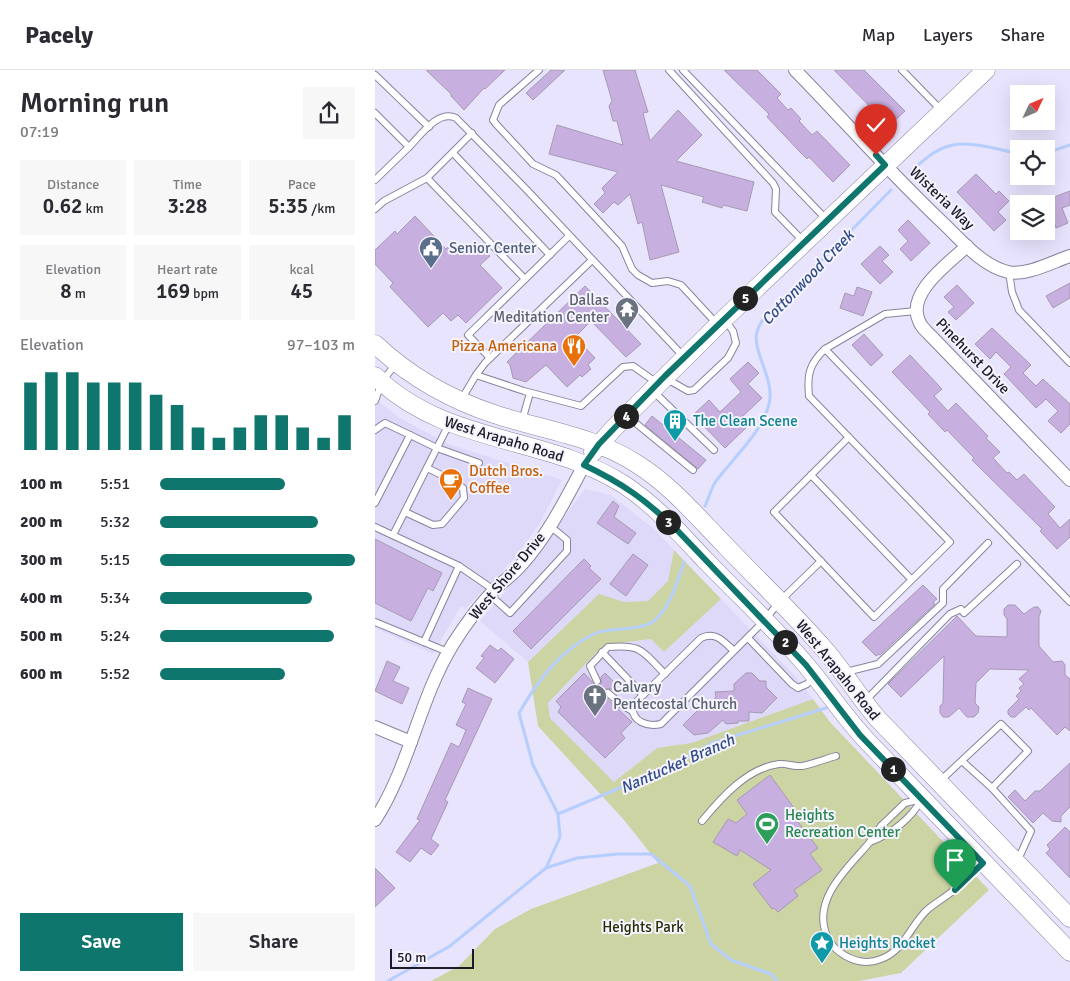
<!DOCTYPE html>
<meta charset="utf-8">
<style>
body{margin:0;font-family:Signika,sans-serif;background:#f7f7f7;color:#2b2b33;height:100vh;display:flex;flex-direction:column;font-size:19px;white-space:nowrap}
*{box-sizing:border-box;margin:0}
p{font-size:16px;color:#7c7c81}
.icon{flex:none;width:28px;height:28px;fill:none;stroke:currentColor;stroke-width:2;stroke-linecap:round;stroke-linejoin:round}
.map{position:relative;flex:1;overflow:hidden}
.side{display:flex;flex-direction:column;background:#fff;width:375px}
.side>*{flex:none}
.needle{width:32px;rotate:46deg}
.buttons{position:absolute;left:635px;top:15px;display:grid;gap:10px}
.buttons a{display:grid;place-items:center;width:45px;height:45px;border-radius:0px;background:#fff;box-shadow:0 5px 20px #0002;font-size:25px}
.scale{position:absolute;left:15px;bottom:12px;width:84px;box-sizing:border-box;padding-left:5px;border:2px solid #1c1a24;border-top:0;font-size:14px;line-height:18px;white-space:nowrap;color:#1c1a24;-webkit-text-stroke:4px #f5f3fe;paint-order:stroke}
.pin{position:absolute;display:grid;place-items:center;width:42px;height:42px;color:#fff;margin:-51px -21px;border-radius:50% 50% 50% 0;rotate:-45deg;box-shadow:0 0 5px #0007}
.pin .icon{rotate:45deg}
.km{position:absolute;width:25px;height:25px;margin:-12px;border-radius:50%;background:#222;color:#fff;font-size:14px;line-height:25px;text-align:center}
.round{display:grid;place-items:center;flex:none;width:52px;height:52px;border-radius:0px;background:#f7f7f7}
.headline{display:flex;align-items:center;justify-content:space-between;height:85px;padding:0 20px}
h1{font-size:28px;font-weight:600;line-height:38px}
.stats{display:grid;grid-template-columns:repeat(3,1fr);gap:8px;height:85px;padding:5px 20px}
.stats div{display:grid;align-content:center;border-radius:0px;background:#f7f7f7;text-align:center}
.stats b{font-size:21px;font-weight:600}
.stats small{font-size:14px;font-weight:400}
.stats p{font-size:14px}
.chart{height:140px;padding:10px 20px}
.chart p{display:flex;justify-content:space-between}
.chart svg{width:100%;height:90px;margin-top:5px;stroke:#0f766e;stroke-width:6}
.action{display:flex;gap:10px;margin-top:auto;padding:10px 20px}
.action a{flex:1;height:58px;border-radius:0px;background:#0f766e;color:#fff;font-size:20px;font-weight:600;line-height:58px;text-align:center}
.action a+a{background:#f7f7f7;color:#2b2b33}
ul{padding:0 20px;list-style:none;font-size:16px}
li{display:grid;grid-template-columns:80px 60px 1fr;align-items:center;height:38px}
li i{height:12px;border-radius:6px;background:#0f766e}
header{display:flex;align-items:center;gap:30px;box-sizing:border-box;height:70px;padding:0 25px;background:#fff;border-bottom:1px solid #e1e1e2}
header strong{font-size:24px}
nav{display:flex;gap:28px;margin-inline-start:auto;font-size:18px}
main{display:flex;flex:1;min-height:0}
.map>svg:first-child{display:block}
.built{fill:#ded8f9}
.green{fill:#cdd4a3}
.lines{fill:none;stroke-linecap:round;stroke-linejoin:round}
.stream{stroke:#b5cefd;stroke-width:3}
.building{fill:#c7afdf;stroke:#a69ab2}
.lane-casing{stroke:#88839b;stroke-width:8}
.street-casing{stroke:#88839b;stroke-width:14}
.secondary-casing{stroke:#88839b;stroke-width:19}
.lane{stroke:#fff;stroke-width:6}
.street{stroke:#fff;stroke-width:12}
.secondary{stroke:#fff;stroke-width:18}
.route-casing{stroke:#fff;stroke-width:10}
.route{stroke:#0f766e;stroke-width:6}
.labels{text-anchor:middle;stroke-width:4;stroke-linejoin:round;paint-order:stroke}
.street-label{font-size:15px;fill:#1c1a24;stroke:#f5f3fe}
.service-label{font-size:15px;fill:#4e5e75;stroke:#f5f3fe;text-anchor:start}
.worship-label{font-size:15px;fill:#5b616d;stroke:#f5f3fe;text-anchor:end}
.food-label{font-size:15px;fill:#c56008;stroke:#f5f3fe;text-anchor:end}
.culture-label{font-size:15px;fill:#0d838f;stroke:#f5f3fe;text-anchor:start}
.leisure-label{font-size:15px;fill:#27864d;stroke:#f5f3fe;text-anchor:start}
.park-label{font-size:15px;fill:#292c03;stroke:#f5f3fe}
.water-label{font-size:16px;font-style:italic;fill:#304c85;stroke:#f5f3fe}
</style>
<header>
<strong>Pacely</strong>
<nav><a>Map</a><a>Layers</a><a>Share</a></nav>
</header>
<main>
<section class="side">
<div class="headline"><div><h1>Morning run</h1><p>07:19</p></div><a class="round"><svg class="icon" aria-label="share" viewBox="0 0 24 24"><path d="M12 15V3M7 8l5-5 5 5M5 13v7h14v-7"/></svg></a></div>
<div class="stats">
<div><p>Distance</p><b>0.62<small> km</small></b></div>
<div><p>Time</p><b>3:28</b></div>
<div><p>Pace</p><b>5:35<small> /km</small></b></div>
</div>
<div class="stats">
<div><p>Elevation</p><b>8<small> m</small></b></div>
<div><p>Heart rate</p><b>169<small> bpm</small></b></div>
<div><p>kcal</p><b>45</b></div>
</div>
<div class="chart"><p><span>Elevation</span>97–103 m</p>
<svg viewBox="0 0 160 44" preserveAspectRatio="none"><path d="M5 44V11M15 44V6M25 44V6M35 44V11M45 44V11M55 44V11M65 44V17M75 44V22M85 44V33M95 44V38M105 44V33M115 44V27M125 44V27M135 44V33M145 44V38M155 44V27"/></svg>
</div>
<ul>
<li><b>100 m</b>5:51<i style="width:64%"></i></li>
<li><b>200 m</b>5:32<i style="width:81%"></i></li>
<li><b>300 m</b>5:15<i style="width:100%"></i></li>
<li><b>400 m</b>5:34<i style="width:78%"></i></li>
<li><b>500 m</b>5:24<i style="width:89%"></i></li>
<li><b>600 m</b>5:52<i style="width:64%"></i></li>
</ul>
<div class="action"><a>Save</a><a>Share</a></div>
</section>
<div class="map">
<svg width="695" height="911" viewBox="0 0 695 911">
<rect width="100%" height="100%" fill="#e9e4fe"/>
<g class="built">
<path d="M0 329 25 348 73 374 187 410 165 453 139 489 90 539 86 536 58 584 0 558Z"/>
<path d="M210 419 236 425 280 460 299 480 293 511 273 531 249 532 224 525 153 592 105 551 159 488Z"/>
<path d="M346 529 421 607 438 629 316 673 282 678 239 712 175 648 173 633 225 579 245 573 277 569 289 582Z"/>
</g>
<path class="green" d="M299 480 346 529 289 582 276 569 245 573 225 579 173 633 175 648 239 712 282 678 316 673 438 629 455 652 614 820 526 903 484 911H56L84 896 120 859 156 839 283 793 249 750 163 656 153 592 224 524 249 532 273 531 293 511Z"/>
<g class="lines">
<g class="stream">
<path d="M671 83 695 75"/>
<path d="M535 102C548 91 561 78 578 75 594 71 627 80 644 84"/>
<path d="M330 436C334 428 336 418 341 411 358 388 392 358 395 328 397 306 377 279 382 262 383 258 385 254 387 251L516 120"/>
<path d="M183 744 292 698 337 673 451 638"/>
<path d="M171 798 202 788 243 784H276L315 816 336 874 356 890 396 904 402 911"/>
<path d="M13 911 75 876 171 798 185 767 183 744 158 695 144 643C163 610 186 579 221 563 230 559 244 560 255 558 261 558 268 556 274 554 293 545 303 510 309 492"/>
</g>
</g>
<g class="building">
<path d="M51 0H130L110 19 109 18 89 40 76 26V24Z"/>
<path d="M176 0H190L158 30 151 23Z"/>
<path d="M228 0H260L273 42 268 43 275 71 303 40 327 65 301 91 379 112 372 141 348 135 347 138 327 132 329 127 286 115 304 182 275 190 267 152 263 154 255 124 243 135 239 132 228 143 219 134 230 123 227 118 243 102 174 84 182 55 248 75 242 51H238L234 36 237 31Z"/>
<path d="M349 0H382L406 24 402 28 413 40 416 38 426 49 424 51 437 65 442 61 475 95 458 112 434 87 432 89 425 82 392 47 394 44Z"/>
<path d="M459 0H489L530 41 514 56Z"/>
<path d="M601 104 621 124 624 121 634 131 623 142 631 150 619 161 582 122Z"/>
<path d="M695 121V135L687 138 693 153 681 158 671 130Z"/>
<path d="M40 146 71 179 74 176 79 181 85 175 91 182 101 172 115 186 105 195 127 218 91 253 83 245 76 251 68 243 53 257 15 217 18 213 0 194V180L20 161 22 164Z"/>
<path d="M533 150 555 173 536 191 525 179 533 171 523 160Z"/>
<path d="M505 176 514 185 507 191 518 202 505 214 486 194Z"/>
<path d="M695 213V228L678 238 671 226Z"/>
<path d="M582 215 599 233 581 250 573 242 579 237 569 227Z"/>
<path d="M210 216 266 274 251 287 216 251 200 267 220 288 213 295 216 299 207 307 205 305 192 317 171 295 151 312 138 308 135 295 132 292Z"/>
<path d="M482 217 497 222 488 246 465 238 470 223 479 226Z"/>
<path d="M617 258 656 295 648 303 661 316 668 309 695 334V354L686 363 673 351 683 341 671 329 661 338 629 304 636 297 621 282 615 289 600 274Z"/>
<path d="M489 264 508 285 496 296 477 275Z"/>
<path d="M535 285 567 319 559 326 573 341 581 333 613 366 611 368 625 382 618 388 632 403 634 402 642 410 649 404 680 437 673 444 685 458 695 449V467L682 479 665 461 667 459 597 390 599 388 572 360 570 362 553 344 555 342 517 302Z"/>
<path d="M373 292 384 303 373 314 387 328 367 347 374 355 350 378 318 345 334 330 345 342 366 322 355 309Z"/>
<path d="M277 346 331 390 323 399 270 355Z"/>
<path d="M238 431 244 436 239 447 261 463 253 474 222 453Z"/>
<path d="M0 469 67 503 58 521 53 518 36 551 0 533Z"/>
<path d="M258 484 273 495 251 526 235 514Z"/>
<path d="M209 489 216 496 214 498 226 509 156 579 138 561Z"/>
<path d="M548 515 562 529 558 532 560 534 505 585 504 584 501 586 487 572Z"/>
<path d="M633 535H640L649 544 659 537H663L666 541 664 547V576L678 592 687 591 690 595V605L695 609V661L690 657 682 665 656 638 654 640 651 637 640 647H636L633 644V640L644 629 641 626 646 621 644 618 649 614 644 609 654 600 615 599 601 613 600 633 604 637 603 643 599 647H592L584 638 574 647H568L565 643V636L568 633 569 586 526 627 513 614 582 546 601 566 632 567V549L629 545V539Z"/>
<path d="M115 575 123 581 126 578 139 589 120 613 101 598 109 588 106 586Z"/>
<path d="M12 591 25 597 18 611 34 618 27 634 0 621Z"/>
<path d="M209 603 221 616 226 613V607L230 603 242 615 237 619H230L228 625 257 652 246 663 250 668 230 688 183 642 186 637 181 631Z"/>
<path d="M371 603H377L385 611H391V617L402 628 387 643 374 642V651H363V653L351 654 348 650 333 663 319 665 308 655 325 638H330L341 627 340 622 359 621V614Z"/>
<path d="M93 618 117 629 70 730 73 732 56 769 64 775 56 785 46 778 35 792 21 782 45 750 42 749 76 673 84 677 91 660 81 655 91 634 87 632Z"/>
<path d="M695 693V737L686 746V752L677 751 668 743 658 753 633 727 640 720 650 731 660 721H665Z"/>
<path d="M395 705 427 749 423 752 443 778 435 784 447 800 419 820 423 826 403 842 399 838 397 839 378 814 396 800 365 780 362 786 338 772 353 749 361 753 372 744 362 730Z"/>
<path d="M690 757 695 762V808L671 783 675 779 672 775Z"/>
<path d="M0 798 20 818 0 837Z"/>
</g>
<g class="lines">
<g class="lane-casing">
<g id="lane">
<path d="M164 0 124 35 118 50 121 54 158 94 181 105 247 176 257 199 263 205 277 213 293 211 306 215 342 254"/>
<path d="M294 0 398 113 401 119 400 142 428 171"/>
<path d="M308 0 451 149"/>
<path d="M527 0 566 40"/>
<path d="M0 5 54 57"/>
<path d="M0 43 34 77 0 110"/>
<path d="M34 77C45 66 63 39 81 48L151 119 309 287"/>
<path d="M78 83 175 185"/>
<path d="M52 108 150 209"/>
<path d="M0 139 9 131 52 108 97 63"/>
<path d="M634 202 637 222 644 240 695 293"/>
<path d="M541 241 510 244 450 279 695 532"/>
<path d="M450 279C434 294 432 305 434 326L575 472 499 547 399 442 474 367"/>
<path d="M115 288 93 265 194 166"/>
<path d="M101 305 110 293 217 190"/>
<path d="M292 309 313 321 319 320 353 288 361 273 358 261 350 250"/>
<path d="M7 311 21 294"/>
<path d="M278 321 339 380"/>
<path d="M86 330 101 305 149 321 206 336 248 297 258 296 282 313"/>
<path d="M0 331 6 314"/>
<path d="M252 346 318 400"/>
<path d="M147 351 155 323"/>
<path d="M0 360 10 353 62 378 104 393"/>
<path d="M436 405 536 509"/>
<path d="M0 433 35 365"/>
<path d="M30 442 58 455 67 454 89 428 88 418 77 410 52 398"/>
<path d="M0 457 84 496 119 520"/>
<path d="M18 465 74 354"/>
<path d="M115 525 135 543 192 481V470L175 456"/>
<path d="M0 552 73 582"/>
<path d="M373 568 417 614 423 618 432 614 439 607"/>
<path d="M49 572 84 496"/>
<path d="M359 581 286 654C273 657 256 652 258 636L263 630 326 568C341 561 349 572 359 581L389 551 405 531 446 491"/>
<path d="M227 582 268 625"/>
<path d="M471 602 503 594 568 533V519L613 473"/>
<path d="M222 611 215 596 233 577C267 574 267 581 290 604"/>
<path d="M233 623 247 635 257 641"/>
<path d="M491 630 575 544 586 539 589 543 642 494"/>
<path d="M587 691 617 718"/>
<path d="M565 711 626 654 653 681 617 718 656 761 642 792"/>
<path d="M547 729C535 750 518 763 495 772L506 756 530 733Z"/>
<path d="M327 751C346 728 372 698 404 694 411 693 419 697 427 696 438 694 450 689 461 686"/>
<path d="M495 772C474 797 436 829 452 866 455 873 460 879 466 883 477 891 492 895 506 889 529 881 535 856 552 840 560 833 571 827 579 820 589 812 598 802 607 794"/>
</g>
</g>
<g class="street-casing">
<g id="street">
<path d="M420 0C469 50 516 104 567 152 586 170 607 196 633 202 652 206 677 192 695 186"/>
<path d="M592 176C574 193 531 223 544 251 546 257 551 261 556 266L695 410"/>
<path d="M0 657 36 672"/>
<path d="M0 750C35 696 44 629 78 574 90 555 104 536 119 520 128 511 139 504 147 494 173 465 191 429 209 395"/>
</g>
</g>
<g class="secondary-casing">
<g id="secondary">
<path d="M0 274C35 307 74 329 119 344 167 360 219 366 262 394 294 414 319 443 345 470 380 507 417 542 450 580 469 602 484 627 503 649L695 848"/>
<path d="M0 306C70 375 170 365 248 414 279 434 304 462 329 489 363 524 400 558 431 595 453 621 470 648 493 672L695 882"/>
<path d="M218 382 238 359 349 249 611 0"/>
</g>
</g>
<use href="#lane" class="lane"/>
<use href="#street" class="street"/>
<use href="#secondary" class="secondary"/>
</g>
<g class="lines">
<g class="route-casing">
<path id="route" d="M501 85 510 95 290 306 224 374 209 395C247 413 271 430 301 459L431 595 485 665 608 793 580 820"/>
</g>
<use href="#route" class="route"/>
</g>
<defs>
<g id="civic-pin" transform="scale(1.25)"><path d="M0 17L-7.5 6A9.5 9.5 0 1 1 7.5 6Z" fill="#5c6f8a" stroke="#f5f3fe"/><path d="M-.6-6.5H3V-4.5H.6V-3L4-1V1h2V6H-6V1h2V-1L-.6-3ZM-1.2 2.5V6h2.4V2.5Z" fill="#fff"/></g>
<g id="temple-pin" transform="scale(1.25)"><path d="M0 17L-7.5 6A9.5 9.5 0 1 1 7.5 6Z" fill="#6b7280" stroke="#f5f3fe"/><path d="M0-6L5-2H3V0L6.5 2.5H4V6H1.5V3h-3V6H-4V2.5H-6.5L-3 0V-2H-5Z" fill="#fff"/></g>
<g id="restaurant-pin" transform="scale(1.25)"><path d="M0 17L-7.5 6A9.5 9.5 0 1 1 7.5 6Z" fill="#e8710a" stroke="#f5f3fe"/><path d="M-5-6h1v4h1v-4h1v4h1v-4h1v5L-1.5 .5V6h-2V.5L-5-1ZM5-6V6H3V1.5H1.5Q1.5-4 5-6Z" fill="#fff"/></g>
<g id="building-pin" transform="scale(1.25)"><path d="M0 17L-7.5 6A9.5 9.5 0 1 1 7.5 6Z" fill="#0f9aa8" stroke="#f5f3fe"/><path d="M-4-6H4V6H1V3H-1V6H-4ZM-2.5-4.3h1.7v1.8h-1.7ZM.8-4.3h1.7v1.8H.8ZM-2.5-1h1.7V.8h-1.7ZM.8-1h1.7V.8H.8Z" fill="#fff"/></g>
<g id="cafe-pin" transform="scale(1.25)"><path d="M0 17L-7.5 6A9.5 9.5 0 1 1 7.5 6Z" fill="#e8710a" stroke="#f5f3fe"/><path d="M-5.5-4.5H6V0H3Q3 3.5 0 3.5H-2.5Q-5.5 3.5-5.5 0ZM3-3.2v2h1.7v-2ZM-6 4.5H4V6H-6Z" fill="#fff"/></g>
<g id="church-pin" transform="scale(1.25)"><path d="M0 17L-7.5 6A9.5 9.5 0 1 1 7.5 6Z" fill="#6b7280" stroke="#f5f3fe"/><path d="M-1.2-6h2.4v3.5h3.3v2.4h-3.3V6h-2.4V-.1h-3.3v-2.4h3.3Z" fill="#fff"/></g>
<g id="stadium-pin" transform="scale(1.25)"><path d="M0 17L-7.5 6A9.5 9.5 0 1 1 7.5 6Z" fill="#2e9e5b" stroke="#f5f3fe"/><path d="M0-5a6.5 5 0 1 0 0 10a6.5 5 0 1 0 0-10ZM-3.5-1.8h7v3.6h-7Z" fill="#fff"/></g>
<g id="sight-pin" transform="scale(1.25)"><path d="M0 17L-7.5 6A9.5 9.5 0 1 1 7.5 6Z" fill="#0f9aa8" stroke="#f5f3fe"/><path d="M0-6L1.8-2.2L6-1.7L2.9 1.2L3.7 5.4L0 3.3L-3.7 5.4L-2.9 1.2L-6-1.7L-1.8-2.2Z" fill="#fff"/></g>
</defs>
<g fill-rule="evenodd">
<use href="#civic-pin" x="56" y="178"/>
<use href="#temple-pin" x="252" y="239"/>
<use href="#restaurant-pin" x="199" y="276"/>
<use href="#building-pin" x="300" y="351"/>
<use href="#cafe-pin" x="76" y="410"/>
<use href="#church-pin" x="220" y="626"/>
<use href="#stadium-pin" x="392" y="754"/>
<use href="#sight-pin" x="447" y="873"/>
</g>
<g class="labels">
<g class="street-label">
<text transform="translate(567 128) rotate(44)" y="5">Wisteria Way</text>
<text transform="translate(598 286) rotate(46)" y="5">Pinehurst Drive</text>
<text transform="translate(129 369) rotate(17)" y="5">West Arapaho Road</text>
<text transform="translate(132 506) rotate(-50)" y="5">West Shore Drive</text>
<text transform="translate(463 600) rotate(51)" y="5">West Arapaho Road</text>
</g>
<g class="service-label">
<text x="74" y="183">Senior Center</text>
</g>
<g class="worship-label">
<text x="234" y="235">Dallas<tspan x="234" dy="17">Meditation Center</tspan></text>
<text x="238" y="622" text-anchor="start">Calvary<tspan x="238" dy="17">Pentecostal Church</tspan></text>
</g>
<g class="food-label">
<text x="182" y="281">Pizza Americana</text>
<text x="94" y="406" text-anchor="start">Dutch Bros.<tspan x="94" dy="17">Coffee</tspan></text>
</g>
<g class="culture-label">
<text x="318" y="356">The Clean Scene</text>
<text x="464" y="878">Heights Rocket</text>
</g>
<g class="leisure-label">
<text x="410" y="750">Heights<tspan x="410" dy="17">Recreation Center</tspan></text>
</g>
<g class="park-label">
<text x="268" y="862">Heights Park</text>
</g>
<g class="water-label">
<text transform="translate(432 207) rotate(-46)" y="6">Cottonwood Creek</text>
<text transform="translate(302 693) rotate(-24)" y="6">Nantucket Branch</text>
</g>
</g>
</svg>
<div class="buttons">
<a><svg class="needle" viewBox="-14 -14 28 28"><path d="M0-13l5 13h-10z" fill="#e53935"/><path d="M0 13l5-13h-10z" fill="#7c7c81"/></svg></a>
<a><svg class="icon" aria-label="locate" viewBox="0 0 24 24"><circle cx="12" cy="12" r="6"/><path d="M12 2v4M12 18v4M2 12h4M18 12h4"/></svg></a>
<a><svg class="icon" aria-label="layers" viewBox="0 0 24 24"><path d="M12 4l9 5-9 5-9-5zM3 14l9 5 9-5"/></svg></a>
</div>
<div class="scale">50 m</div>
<div class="pin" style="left:580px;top:820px;background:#1e9e55"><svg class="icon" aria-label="arrive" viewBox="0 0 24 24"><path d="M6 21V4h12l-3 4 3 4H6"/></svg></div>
<div class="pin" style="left:501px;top:85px;background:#d93025"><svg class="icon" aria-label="check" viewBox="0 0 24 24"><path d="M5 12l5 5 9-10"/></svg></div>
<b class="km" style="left:518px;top:699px">1</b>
<b class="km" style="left:410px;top:572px">2</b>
<b class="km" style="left:293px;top:452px">3</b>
<b class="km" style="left:251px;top:346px">4</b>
<b class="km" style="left:370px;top:228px">5</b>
</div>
</main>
